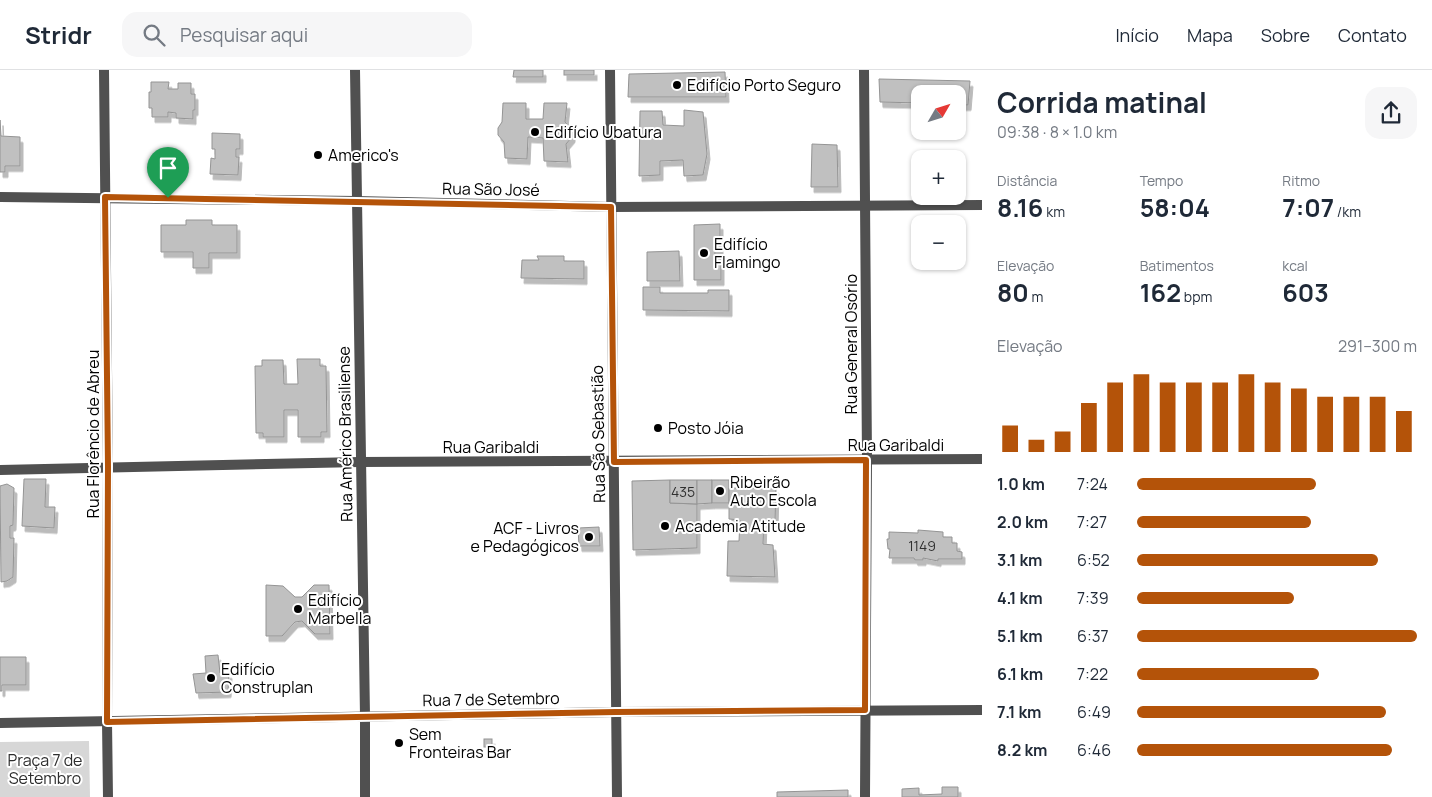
<!DOCTYPE html>
<html lang="pt">
<meta charset="utf-8">
<style>
body{margin:0;font-family:Manrope,sans-serif;background:#f6f6f7;color:#1f2937;height:100vh;display:flex;flex-direction:column;font-size:19px;white-space:nowrap}
*{box-sizing:border-box;margin:0}
p{font-size:16px;color:#747a83}
.icon{flex:none;width:28px;height:28px;fill:none;stroke:currentColor;stroke-width:2;stroke-linecap:round;stroke-linejoin:round}
.map{position:relative;flex:1;overflow:hidden}
.sheet{display:flex;flex-direction:column;background:#fff;width:450px}
.sheet>*{flex:none}
.needle{width:32px;rotate:51deg}
.tools{position:absolute;left:911px;top:15px;display:grid;gap:10px}
.tools a{display:grid;place-items:center;width:55px;height:55px;border-radius:10px;background:#fff;box-shadow:0 1px 4px #0004;font-size:25px}
.pin{position:absolute;display:grid;place-items:center;width:42px;height:42px;color:#fff;margin:-51px -21px;border-radius:50% 50% 50% 0;rotate:-45deg;box-shadow:0 0 5px #0007}
.pin .icon{rotate:45deg}
.round{display:grid;place-items:center;flex:none;width:52px;height:52px;border-radius:15px;background:#f6f6f7}
.summary{display:flex;align-items:center;justify-content:space-between;height:85px;padding:0 15px}
h1{font-size:28px;font-weight:700;line-height:38px}
.figures{display:grid;grid-template-columns:repeat(3,1fr);gap:8px;height:85px;padding:5px 15px}
.figures div{display:grid;align-content:center}
.figures b{font-size:25px;font-weight:700}
.figures small{font-size:14px;font-weight:400}
.figures p{font-size:14px}
.chart{height:140px;padding:10px 15px}
.chart p{display:flex;justify-content:space-between}
.chart svg{width:100%;height:90px;margin-top:5px;stroke:#b45309;stroke-width:6}
ul{padding:0 15px;list-style:none;font-size:16px}
li{display:grid;grid-template-columns:80px 60px 1fr;align-items:center;height:38px}
li i{height:12px;border-radius:6px;background:#b45309}
header{display:flex;align-items:center;gap:30px;box-sizing:border-box;height:70px;padding:0 25px;background:#fff;border-bottom:1px solid #e0e1e3}
header strong{font-size:24px}
nav{display:flex;gap:28px;margin-inline-start:auto;font-size:18px}
.search{width:350px;height:45px;background:#f6f6f7;display:flex;align-items:center;gap:12px;box-sizing:border-box;padding:0 18px;border-radius:15px;color:#747a83;font-size:19px}
main{display:flex;flex:1;min-height:0}
.map>svg:first-child{display:block}
.green{fill:#d7d7d7}
.building{fill:#c0c0c0;stroke:#949494;filter:url(#shadow)}
.lines{fill:none;stroke-linecap:round;stroke-linejoin:round}
.street{stroke:#505050;stroke-width:10}
.route-casing{stroke:#fff;stroke-width:10}
.route{stroke:#b45309;stroke-width:6}
.poi-dot{fill:#000;stroke:#fff;stroke-width:2}
.labels{text-anchor:middle;stroke-width:4;stroke-linejoin:round;paint-order:stroke}
.number-label{font-size:14px;fill:#303030}
.poi-label{font-size:16px;fill:#000;stroke:#fff;text-anchor:start}
.street-label{font-size:16px;fill:#000;stroke:#fff}
.park-label{font-size:16px;fill:#2e2e2e;stroke:#fff}
</style>
<header>
<strong>Stridr</strong>
<div class="search"><svg class="icon" aria-label="search" viewBox="0 0 24 24"><circle cx="10" cy="10" r="6"/><path d="M15 15l6 6"/></svg>Pesquisar aqui</div>
<nav><a>Início</a><a>Mapa</a><a>Sobre</a><a>Contato</a></nav>
</header>
<main>
<div class="map">
<svg width="982" height="727" viewBox="0 0 982 727">
<defs>
<filter id="shadow"><feDropShadow dx="3" dy="5.5" stdDeviation="0" flood-color="#0004"/></filter>
</defs>
<rect width="100%" height="100%" fill="#fff"/>
<path class="green" d="M89 671 90 727H0V672Z"/>
<g class="building">
<path d="M514 0H543V7H513Z"/>
<rect x="564" y="0" width="30" height="5"/>
<path d="M725 2 726 27H628L629 4Z"/>
<path d="M879 9 970 11 968 35H958V24H920V33L880 32Z"/>
<path d="M151 12H169L168 19H178V13H191V24H195V40H193V49L176 48V43L168 42V47H152V38H149V22H151Z"/>
<path d="M503 33H526V49H543L544 33H567L565 52 572 58V67L566 74 568 92 544 91 543 68 528 67 527 89 505 88 504 72 498 65V58L502 52Z"/>
<path d="M684 40 703 42 707 84 703 105 684 106 683 90 660 91V105L639 106 640 41H662L663 55 684 56Z"/>
<path d="M0 50 1 66 20 67V96H5V102H0Z"/>
<path d="M212 63 240 64V79H236V87H239L238 105 210 104 211 88 215 89V79H212Z"/>
<path d="M812 74 837 75 838 117H811Z"/>
<path d="M186 150H212V155H237V183H209V198H193V182H161V155H186Z"/>
<path d="M720 154V179H715V187L721 186V210H694V155Z"/>
<path d="M679 181 680 211H647V182Z"/>
<path d="M537 186H564V191H584V209L521 208 522 190H539Z"/>
<path d="M643 217H660V223H708V220H729V241L643 240Z"/>
<path d="M297 289H320V296H326L327 362H321V367H298V340H284V367H263V363H256L255 296H262V290H283L284 314H298Z"/>
<path d="M24 409H46L45 437H55L54 458 22 456Z"/>
<path d="M670 410V433L697 434V478L633 480 632 411Z"/>
<path d="M670 410H697V434L670 433Z"/>
<path d="M697 410H712V433L697 434Z"/>
<rect x="712" y="410" width="17" height="23"/>
<path d="M7 414 14 418 13 455 10 456V468H14L13 507 7 511 1 512 0 416Z"/>
<path d="M729 418H776L775 452 764 451 763 474 773 475 775 507 727 506 728 471H739L740 450 729 449Z"/>
<path d="M599 457 600 476H579L578 458Z"/>
<path d="M918 460 943 462V467H952V473H957V481L962 482V489H938V491L923 488V490H915L914 488H889L890 479H888L887 469H889V462L918 463Z"/>
<path d="M266 515 283 516 295 527H302L314 515H329L330 564H315L302 551 295 552 282 566H266Z"/>
<path d="M218 585 220 603H229L228 622 196 623 193 604 206 603 205 586Z"/>
<path d="M0 587H26V615H2V621H0Z"/>
<rect x="484" y="669" width="8" height="8"/>
<path d="M942 717H958V727H902V719L919 718V725L942 724Z"/>
<path d="M848 720V727H777V722Z"/>
</g>
<g class="lines">
<g class="street">
<path d="M104 0 108 397 107 652 108 727"/>
<path d="M355 0 365 646V727"/>
<path d="M610 0 617 727"/>
<path d="M864 0 867 390 865 727"/>
<path d="M0 127 356 131 611 137 982 135"/>
<path d="M0 400 360 392 982 389"/>
<path d="M0 653 616 642 982 640"/>
</g>
</g>
<g class="lines">
<g class="route-casing">
<path id="route" d="M105 127 611 137 614 392 866 390 865 640 616 642 107 652 108 396Z"/>
</g>
<use href="#route" class="route"/>
</g>
<g class="poi-dot">
<circle cx="677" cy="15" r="5"/>
<circle cx="535" cy="62" r="5"/>
<circle cx="318" cy="85" r="5"/>
<circle cx="704" cy="183" r="5"/>
<circle cx="658" cy="358" r="5"/>
<circle cx="720" cy="421" r="5"/>
<circle cx="665" cy="456" r="5"/>
<circle cx="589" cy="467" r="5"/>
<circle cx="298" cy="539" r="5"/>
<circle cx="211" cy="608" r="5"/>
<circle cx="399" cy="673" r="5"/>
</g>
<g class="labels">
<g class="number-label">
<text x="683" y="427">435</text>
<text x="922" y="481">1149</text>
</g>
<g class="poi-label">
<text x="687" y="21">Edifício Porto Seguro</text>
<text x="545" y="68">Edifício Ubatura</text>
<text x="328" y="91">Americo's</text>
<text x="714" y="180">Edifício<tspan x="714" dy="18">Flamingo</tspan></text>
<text x="668" y="364">Posto Jóia</text>
<text x="730" y="418">Ribeirão<tspan x="730" dy="18">Auto Escola</tspan></text>
<text x="675" y="462">Academia Atitude</text>
<text x="579" y="464" text-anchor="end">ACF - Livros<tspan x="579" dy="18">e Pedagógicos</tspan></text>
<text x="308" y="536">Edifício<tspan x="308" dy="18">Marbella</tspan></text>
<text x="221" y="605">Edifício<tspan x="221" dy="18">Construplan</tspan></text>
<text x="409" y="670">Sem<tspan x="409" dy="18">Fronteiras Bar</tspan></text>
</g>
<g class="street-label">
<text transform="translate(491 119) rotate(1)" y="6">Rua São José</text>
<text transform="translate(851 274) rotate(-90)" y="6">Rua General Osório</text>
<text transform="translate(93 364) rotate(-90)" y="6">Rua Florêncio de Abreu</text>
<text transform="translate(345 364) rotate(-91)" y="6">Rua Américo Brasiliense</text>
<text transform="translate(598 364) rotate(-91)" y="6">Rua São Sebastião</text>
<text x="896" y="381">Rua Garibaldi</text>
<text x="491" y="383">Rua Garibaldi</text>
<text transform="translate(491 629) rotate(-1)" y="6">Rua 7 de Setembro</text>
</g>
<g class="park-label">
<text x="45" y="696">Praça 7 de<tspan x="45" dy="18">Setembro</tspan></text>
</g>
</g>
</svg>
<div class="tools">
<a><svg class="needle" viewBox="-14 -14 28 28"><path d="M0-13l5 13h-10z" fill="#e53935"/><path d="M0 13l5-13h-10z" fill="#747a83"/></svg></a>
<a>+</a>
<a>−</a>
</div>
<div class="pin" style="left:168px;top:128px;background:#1e9e55"><svg class="icon" aria-label="arrive" viewBox="0 0 24 24"><path d="M6 21V4h12l-3 4 3 4H6"/></svg></div>
</div>
<section class="sheet">
<div class="summary"><div><h1>Corrida matinal</h1><p>09:38 · 8 × 1.0 km</p></div><a class="round"><svg class="icon" aria-label="share" viewBox="0 0 24 24"><path d="M12 15V3M7 8l5-5 5 5M5 13v7h14v-7"/></svg></a></div>
<div class="figures">
<div><p>Distância</p><b>8.16<small> km</small></b></div>
<div><p>Tempo</p><b>58:04</b></div>
<div><p>Ritmo</p><b>7:07<small> /km</small></b></div>
</div>
<div class="figures">
<div><p>Elevação</p><b>80<small> m</small></b></div>
<div><p>Batimentos</p><b>162<small> bpm</small></b></div>
<div><p>kcal</p><b>603</b></div>
</div>
<div class="chart"><p><span>Elevação</span>291–300 m</p>
<svg viewBox="0 0 160 44" preserveAspectRatio="none"><path d="M5 44V31M15 44V38M25 44V34M35 44V20M45 44V10M55 44V6M65 44V10M75 44V10M85 44V10M95 44V6M105 44V10M115 44V13M125 44V17M135 44V17M145 44V17M155 44V24"/></svg>
</div>
<ul>
<li><b>1.0 km</b>7:24<i style="width:64%"></i></li>
<li><b>2.0 km</b>7:27<i style="width:62%"></i></li>
<li><b>3.1 km</b>6:52<i style="width:86%"></i></li>
<li><b>4.1 km</b>7:39<i style="width:56%"></i></li>
<li><b>5.1 km</b>6:37<i style="width:100%"></i></li>
<li><b>6.1 km</b>7:22<i style="width:65%"></i></li>
<li><b>7.1 km</b>6:49<i style="width:89%"></i></li>
<li><b>8.2 km</b>6:46<i style="width:91%"></i></li>
</ul>
</section>
</main>
